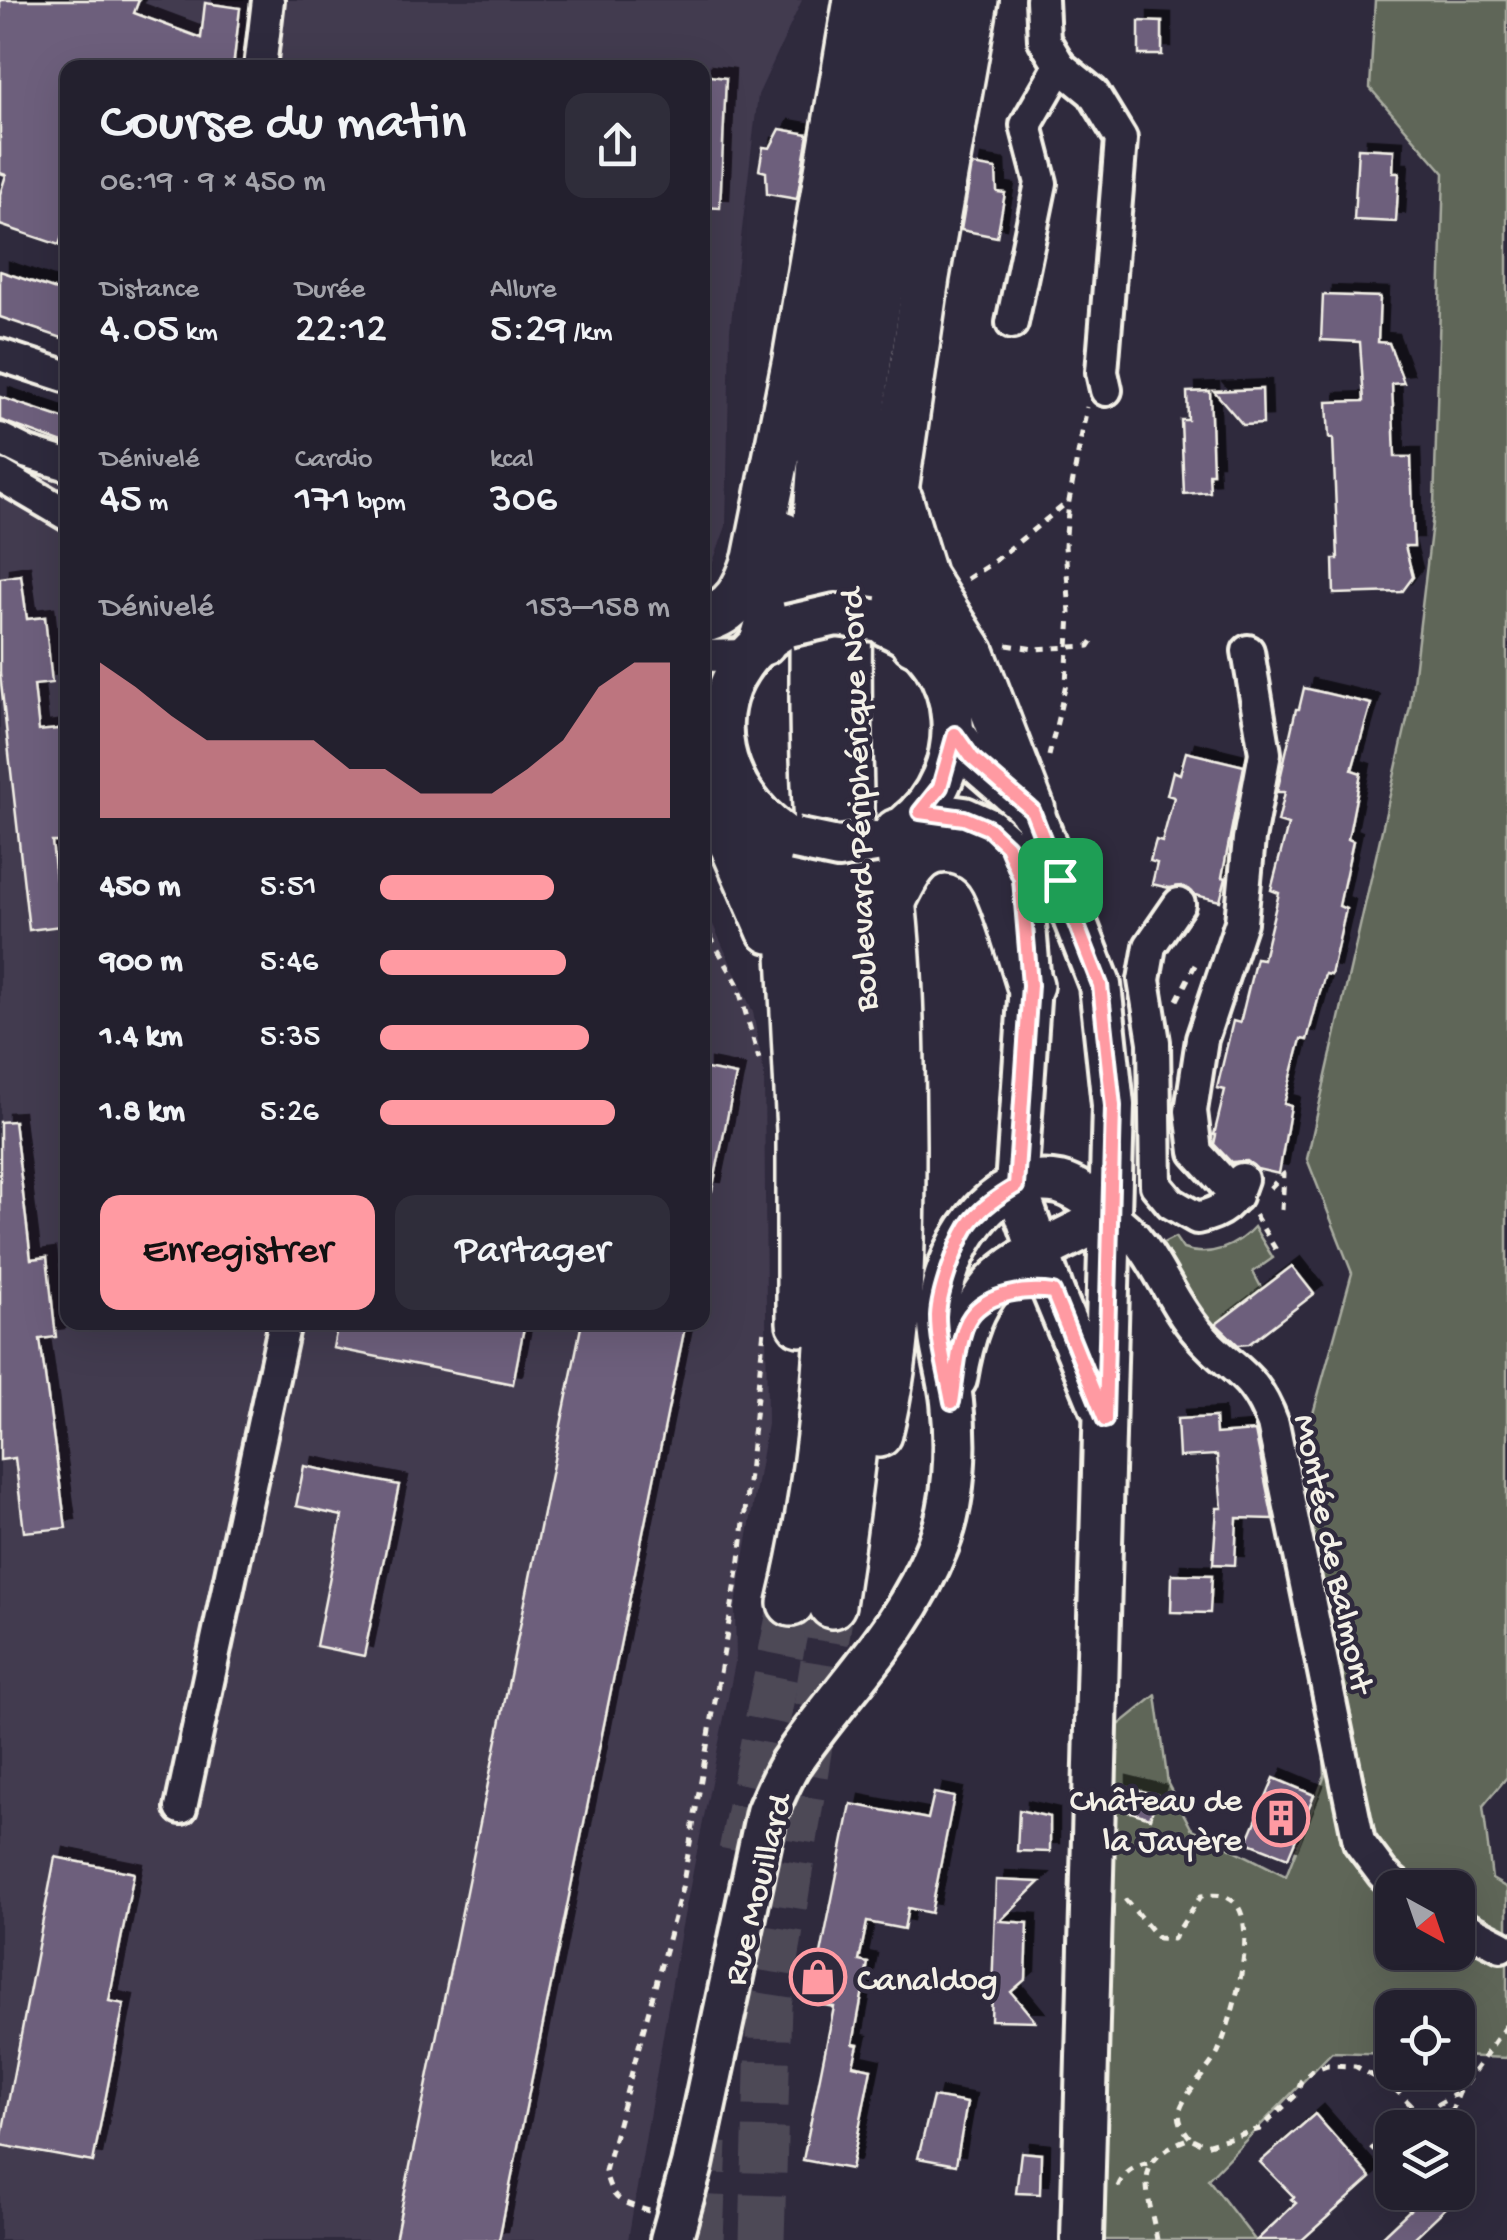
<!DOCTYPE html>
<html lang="fr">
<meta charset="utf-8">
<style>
body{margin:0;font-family:"Gochi Hand",sans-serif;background:#2f2d3a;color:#f1f3f6;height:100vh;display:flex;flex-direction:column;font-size:38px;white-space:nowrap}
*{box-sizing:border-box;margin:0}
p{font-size:32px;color:#a3a3aa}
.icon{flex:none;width:55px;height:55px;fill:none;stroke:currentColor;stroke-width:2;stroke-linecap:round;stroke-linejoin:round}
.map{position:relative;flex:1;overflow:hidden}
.details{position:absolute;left:60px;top:60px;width:650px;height:1270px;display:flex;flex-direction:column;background:#23202e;border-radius:20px;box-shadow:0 10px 40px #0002,0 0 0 2px #403e4a}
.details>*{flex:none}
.needle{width:65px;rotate:140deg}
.tools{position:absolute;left:1375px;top:1870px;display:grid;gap:20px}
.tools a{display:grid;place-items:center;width:100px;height:100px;border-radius:20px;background:#23202e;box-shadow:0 10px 40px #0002,0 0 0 2px #403e4a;font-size:50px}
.pin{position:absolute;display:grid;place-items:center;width:85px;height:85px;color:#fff;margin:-42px;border-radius:20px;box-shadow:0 5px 15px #0006}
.round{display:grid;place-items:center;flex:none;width:105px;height:105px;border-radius:20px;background:#2f2d3a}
.overview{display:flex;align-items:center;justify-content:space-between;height:170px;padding:0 40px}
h1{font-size:55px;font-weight:600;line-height:75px}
.stats{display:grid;grid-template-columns:repeat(3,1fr);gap:15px;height:170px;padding:10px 40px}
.stats div{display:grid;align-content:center}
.stats b{font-size:42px;font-weight:600}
.stats small{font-size:28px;font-weight:400}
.stats p{font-size:28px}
.chart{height:280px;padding:20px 40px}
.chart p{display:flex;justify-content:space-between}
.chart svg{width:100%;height:180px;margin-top:10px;fill:#ff9aa2;opacity:.7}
.primary-button{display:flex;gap:20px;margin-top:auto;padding:20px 40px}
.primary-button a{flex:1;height:115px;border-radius:20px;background:#ff9aa2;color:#111;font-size:40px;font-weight:600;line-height:115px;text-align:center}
.primary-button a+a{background:#2f2d3a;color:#f1f3f6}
ul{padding:0 40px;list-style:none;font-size:32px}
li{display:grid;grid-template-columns:160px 120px 1fr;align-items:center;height:75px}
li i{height:25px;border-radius:12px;background:#ff9aa2}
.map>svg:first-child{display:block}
.built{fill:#423a50}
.green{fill:#5e6659;stroke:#a9aca0;stroke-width:2.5;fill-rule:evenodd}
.building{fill:#6d5e7b;stroke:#f4f1e8;stroke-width:2.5;filter:url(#shadow)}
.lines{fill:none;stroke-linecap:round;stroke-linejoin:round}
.highway-tunnel{stroke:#4d4857;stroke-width:45;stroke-dasharray:45 22;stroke-linecap:butt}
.minor-casing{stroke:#f4f1e8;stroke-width:38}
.major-casing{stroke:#f4f1e8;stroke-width:48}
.highway-casing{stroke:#f4f1e8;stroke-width:52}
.path{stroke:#f4f1e8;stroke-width:5;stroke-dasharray:8 8;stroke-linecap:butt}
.minor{stroke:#2f2a3d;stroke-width:30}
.major{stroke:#2f2a3d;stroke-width:40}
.highway{stroke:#2f2a3d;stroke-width:45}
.major-bridge-casing{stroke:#f4f1e8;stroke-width:48;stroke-linecap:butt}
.major-bridge{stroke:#2f2a3d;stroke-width:40}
.route-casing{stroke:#fff;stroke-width:20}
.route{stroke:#ff9aa2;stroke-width:12}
.labels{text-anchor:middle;stroke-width:9;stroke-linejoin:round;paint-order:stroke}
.street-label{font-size:35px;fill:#f4f1e8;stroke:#2f2a3d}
.poi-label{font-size:35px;fill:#f4f1e8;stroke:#2f2a3d;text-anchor:end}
</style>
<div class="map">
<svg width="1507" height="2240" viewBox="0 0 1507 2240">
<defs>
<filter id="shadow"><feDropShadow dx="9" dy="-9" stdDeviation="0" flood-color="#0009"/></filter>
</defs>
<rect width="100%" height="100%" fill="#2f2a3d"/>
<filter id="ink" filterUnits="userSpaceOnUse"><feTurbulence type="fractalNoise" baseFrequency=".01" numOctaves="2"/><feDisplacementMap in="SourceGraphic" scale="20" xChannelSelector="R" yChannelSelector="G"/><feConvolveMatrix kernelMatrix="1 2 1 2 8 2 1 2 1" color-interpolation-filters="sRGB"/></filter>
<g filter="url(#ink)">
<g class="built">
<path d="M0 0H802L758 95 730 330 726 526 709 573 703 576 702 68H68Z"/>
<path d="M0 451 67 488 68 1322H702L703 903 753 1012 764 1074 767 1424 735 1611 736 1658 681 1931 628 2240H0Z"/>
</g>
<g class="green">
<path d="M1375 0H1507V1777L1483 1806 1492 1879 1507 1888V2058L1458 2056V2008H1392V2054L1332 2052 1208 2179 1255 2240H1098L1115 1728 1156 1695 1168 1784 1191 1828 1286 1876 1325 1775 1306 1439 1352 1273 1307 1159 1410 707 1434 506 1444 173 1370 88ZM1392 1888H1458V1952H1392Z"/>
<path d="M1254 1227 1273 1258 1253 1272 1262 1289 1212 1327 1202 1316 1161 1244 1175 1237 1183 1249C1209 1258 1236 1247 1254 1227Z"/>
</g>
<g class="building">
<path d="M0 0H139L134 13 201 38 205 3 240 8 233 68H68V220L59 245 0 225V194L6 175 0 173Z"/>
<path d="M1139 21 1162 22V55H1139Z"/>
<path d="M702 75 726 78 720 208 702 207Z"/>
<path d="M780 129 808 134 797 199 767 194 766 172 759 170 763 147 770 148Z"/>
<path d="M1358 148 1394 150 1393 173H1399L1396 222 1354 220Z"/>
<path d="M972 165 996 169 997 192 1005 193 997 237 961 230Z"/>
<path d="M0 271 68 294V340L0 317Z"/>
<path d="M1323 295 1380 297 1378 342 1389 343 1404 383 1392 384 1395 457H1411L1414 546H1405L1413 577 1402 592 1334 594 1333 559H1338L1333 438H1329L1327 402 1364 401 1360 342 1321 340Z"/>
<path d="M1262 389 1263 424 1243 425 1214 391Z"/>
<path d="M1210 391 1213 473H1209L1210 492 1184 494 1181 420H1188L1187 392Z"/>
<path d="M0 397 68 420V445L0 420Z"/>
<path d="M21 575 27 619 45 617 52 683 34 685 39 731 68 728V842H52L61 926 29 930 0 674V578Z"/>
<path d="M1304 688 1371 704 1352 770 1361 773 1348 839 1353 841 1339 906 1346 909 1331 975 1325 974 1307 1040 1301 1039 1284 1104 1291 1106 1279 1174 1257 1169 1247 1161 1231 1162 1214 1144 1216 1135H1214L1225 1090 1217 1088 1233 1021 1240 1023 1256 958 1263 959 1279 893 1271 890 1288 825 1278 822 1285 792H1277L1296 709H1299Z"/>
<path d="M1186 752 1244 766 1222 877 1226 878 1220 901 1195 895 1181 886 1169 888 1152 884 1157 863 1150 861 1156 840 1162 842 1174 797 1167 795 1173 771 1180 774Z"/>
<path d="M702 1068 736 1075 712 1191 702 1190Z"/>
<path d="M14 1121 31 1259 47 1257 56 1337 40 1339 66 1528 24 1532 15 1458 0 1460V1122Z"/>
<path d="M1292 1266 1314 1294 1249 1344 1238 1345 1216 1324Z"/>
<path d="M338 1322H525L513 1384 333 1348Z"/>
<path d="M582 1322H686L499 2240H395Z"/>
<path d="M1215 1417 1216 1434 1255 1431 1273 1519 1237 1518 1235 1565 1213 1564 1217 1508H1222L1217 1455 1179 1457 1177 1419Z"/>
<path d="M304 1466 399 1485 364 1656 316 1646 342 1516 296 1506Z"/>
<path d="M1172 1574 1212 1575 1210 1613 1171 1612Z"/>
<path d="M1274 1778 1314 1795 1288 1858 1247 1842Z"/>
<path d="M1118 1785 1157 1795 1150 1818 1118 1808Z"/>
<path d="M934 1793 954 1797 931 1913 908 1908 904 1929 867 1922 859 1961 868 1963 853 2044 858 2045 853 2065 871 2069 851 2169 803 2160 834 2007 813 2003V1994L851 1804 928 1819Z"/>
<path d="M1019 1810 1050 1817V1852L1017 1851Z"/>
<path d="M55 1857 134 1873 109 2001 124 2004 93 2162 0 2145Z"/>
<path d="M996 1880 1040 1882 1000 1921 1028 1923 1026 1979 1011 1992 1035 2021 991 2020Z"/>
<path d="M933 2097 967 2103 956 2165 918 2158Z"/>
<path d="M1315 2114 1371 2178 1302 2240H1257L1296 2203 1291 2199 1294 2197 1260 2162Z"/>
<path d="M1021 2152 1041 2154 1040 2194 1016 2193Z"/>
<path d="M1429 2192H1436L1448 2206 1412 2240H1378Z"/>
</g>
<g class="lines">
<g class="highway-tunnel">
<path d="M741 1852 791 1603"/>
<path d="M701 2240 705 2142"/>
<path d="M762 2240 769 2005 832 1605"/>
</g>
<g class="minor-casing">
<g id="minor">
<path d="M1042 0 1044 40 1060 66 1093 93 1121 139 1102 372 1106 390"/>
<path d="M260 68 268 0"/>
<path d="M1012 323 1041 183 1026 125 1060 66"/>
<path d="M0 355 68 377"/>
<path d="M0 439 28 453 68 465"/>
<path d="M0 475 68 515"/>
<path d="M702 656 749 655"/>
<path d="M1179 904 1150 946 1144 980 1154 1042 1156 1185 1171 1203 1197 1218C1221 1213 1235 1203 1242 1179"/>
<path d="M1236 1196 1196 1152 1191 1111 1202 1039 1241 922 1249 839 1265 753 1248 651"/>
<path d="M1110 1215C1154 1243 1165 1296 1199 1334 1233 1373 1253 1370 1273 1424L1359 1842 1383 1874 1400 1888"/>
<path d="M181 1808 285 1322"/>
<path d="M1458 1924 1501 1946"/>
</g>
</g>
<g class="major-casing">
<g id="major">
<path d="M887 626C970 660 972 774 906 825"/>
<path d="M955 735 972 758 1032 810 1100 985 1113 1105 1082 2240"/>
<path d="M920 812 964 818 988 829 1007 846 1021 879 1030 985 1016 1186 1053 1292 1100 1406"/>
<path d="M782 834C722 793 698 712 751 653 761 642 775 634 788 626"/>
<path d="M956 1379C975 1262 1018 1266 1110 1215"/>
<path d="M671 2240 692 2165 767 1812C774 1796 781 1779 790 1764 842 1687 903 1635 938 1545 955 1502 957 1447 952 1402 949 1372 937 1342 939 1312 942 1254 991 1169 1059 1183 1079 1188 1094 1203 1110 1215"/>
</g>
</g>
<g class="highway-casing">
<g id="highway">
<path d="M900 501 923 577 972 654 1032 810"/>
<path d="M702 620C734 613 747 587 756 559L796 359 857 0"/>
<path d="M763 642 775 601 782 535"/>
<path d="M914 642 893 594 884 539 896 484 926 277 975 0"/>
<path d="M702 793 733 845 770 930"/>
<path d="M755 813 780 872 789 914 800 1131V1323"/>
<path d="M892 903C900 887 908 868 922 857 948 839 981 856 994 881 1010 913 1019 952 1030 985"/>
<path d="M879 1434C902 1340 902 1241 902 1144 901 1057 901 969 890 883V856L897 832"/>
<path d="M791 1603C834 1423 837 1231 830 1047 825 925 812 804 813 682 813 598 815 515 824 431 840 286 871 143 899 0"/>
<path d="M832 1605C849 1490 864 1375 867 1258 870 1139 860 1020 854 901 849 791 846 680 850 569 855 377 898 188 935 0"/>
</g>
</g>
<g class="path">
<path d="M967 579 992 563 1069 501"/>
<path d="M1007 645 1034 649 1089 646 1095 637"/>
<path d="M1049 756 1066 684 1070 613 1065 546 1069 501 1087 407"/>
<path d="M702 922 737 983 759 1059"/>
<path d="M1177 1000 1195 965"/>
<path d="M1270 1188 1284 1174 1282 1210"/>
<path d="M1255 1215 1279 1255"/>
<path d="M1125 1899 1158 1938 1173 1939 1201 1896C1213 1895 1227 1893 1236 1904 1259 1930 1231 2023 1218 2052 1209 2070 1185 2093 1180 2110 1177 2121 1184 2130 1190 2138"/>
<path d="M1395 2128 1456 2094"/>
<path d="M1445 2128 1459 2093 1507 2024"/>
<path d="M1371 2150 1392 2129"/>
<path d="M1118 2187C1124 2172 1134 2167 1149 2163"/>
<path d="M649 2211C620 2202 612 2201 605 2171L682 1888 740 1560 764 1329"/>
<path d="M1157 2240C1148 2187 1129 2161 1190 2138L1205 2145 1260 2129 1296 2095 1301 2081 1313 2070 1327 2065 1355 2066 1393 2087 1410 2104 1419 2128"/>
</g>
<use href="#minor" class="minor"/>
<use href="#major" class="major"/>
<use href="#highway" class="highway"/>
<g class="major-bridge-casing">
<g id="major-bridge">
<path d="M788 626 836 615 874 620"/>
<path d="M795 839 838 848 875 842"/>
</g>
</g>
<use href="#major-bridge" class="major-bridge"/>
</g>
</g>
<g class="lines" filter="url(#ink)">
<g class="route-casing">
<path id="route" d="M955 734 972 758 1032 810 1100 985 1113 1106 1105 1420 1053 1292C1028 1288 988 1293 971 1316 958 1333 956 1380 952 1402 947 1374 938 1344 938 1316 939 1292 956 1246 968 1226 980 1208 999 1196 1016 1186L1030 985 1021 879 1007 846 988 828 964 818 920 812 940 787Z"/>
</g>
<use href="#route" class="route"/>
</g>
<defs>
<g id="building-ring" transform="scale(2.875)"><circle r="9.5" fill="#2f2a3d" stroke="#ff9aa2" stroke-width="1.5"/><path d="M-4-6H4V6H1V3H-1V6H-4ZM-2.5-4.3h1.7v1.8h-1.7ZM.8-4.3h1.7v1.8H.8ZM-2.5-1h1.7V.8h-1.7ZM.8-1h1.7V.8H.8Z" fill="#ff9aa2"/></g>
<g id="shop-ring" transform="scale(2.875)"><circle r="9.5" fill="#2f2a3d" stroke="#ff9aa2" stroke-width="1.5"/><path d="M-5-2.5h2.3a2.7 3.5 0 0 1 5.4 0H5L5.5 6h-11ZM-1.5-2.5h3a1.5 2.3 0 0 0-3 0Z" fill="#ff9aa2"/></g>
</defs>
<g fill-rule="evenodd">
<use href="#building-ring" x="1281" y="1818"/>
<use href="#shop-ring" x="818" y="1977"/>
</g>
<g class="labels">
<g class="street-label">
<text transform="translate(856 800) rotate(-92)" y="12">Boulevard Périphérique Nord</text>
<text transform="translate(1336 1553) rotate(78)" y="12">Montée de Balmont</text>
<text transform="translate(755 1889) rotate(-76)" y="12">Rue Mouillard</text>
</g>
<g class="poi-label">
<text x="1242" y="1810">Château de<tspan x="1242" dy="40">la Jayère</tspan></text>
<text x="857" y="1989" text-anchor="start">Canaldog</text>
</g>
</g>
</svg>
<div class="tools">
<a><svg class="needle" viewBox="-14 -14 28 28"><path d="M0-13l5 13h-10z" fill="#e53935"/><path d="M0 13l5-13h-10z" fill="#a3a3aa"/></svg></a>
<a><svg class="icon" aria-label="locate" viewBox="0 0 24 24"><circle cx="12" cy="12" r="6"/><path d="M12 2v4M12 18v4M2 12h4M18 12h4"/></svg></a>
<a><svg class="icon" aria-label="layers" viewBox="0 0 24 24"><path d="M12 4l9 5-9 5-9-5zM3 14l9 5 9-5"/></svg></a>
</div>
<div class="pin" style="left:1060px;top:880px;background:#1e9e55"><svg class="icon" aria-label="arrive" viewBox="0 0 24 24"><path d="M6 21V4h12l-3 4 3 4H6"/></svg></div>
<section class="details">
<div class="overview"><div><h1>Course du matin</h1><p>06:19 · 9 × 450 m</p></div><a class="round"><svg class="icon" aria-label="share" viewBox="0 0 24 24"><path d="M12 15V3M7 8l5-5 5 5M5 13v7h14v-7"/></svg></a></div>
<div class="stats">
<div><p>Distance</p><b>4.05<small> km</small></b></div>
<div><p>Durée</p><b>22:12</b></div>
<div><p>Allure</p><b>5:29<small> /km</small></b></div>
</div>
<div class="stats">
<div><p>Dénivelé</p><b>45<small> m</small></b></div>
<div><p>Cardio</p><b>171<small> bpm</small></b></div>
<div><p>kcal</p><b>306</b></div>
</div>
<div class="chart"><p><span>Dénivelé</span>153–158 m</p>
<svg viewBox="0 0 160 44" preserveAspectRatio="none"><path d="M0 44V6L10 12L20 19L30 25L40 25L50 25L60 25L70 32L80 32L90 38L100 38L110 38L120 32L130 25L140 12L150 6L160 6V44z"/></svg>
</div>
<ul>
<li><b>450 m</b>5:51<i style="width:60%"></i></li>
<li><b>900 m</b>5:46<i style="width:64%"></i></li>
<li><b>1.4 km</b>5:35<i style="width:72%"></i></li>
<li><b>1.8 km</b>5:26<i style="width:81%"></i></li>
</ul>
<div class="primary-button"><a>Enregistrer</a><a>Partager</a></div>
</section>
</div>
